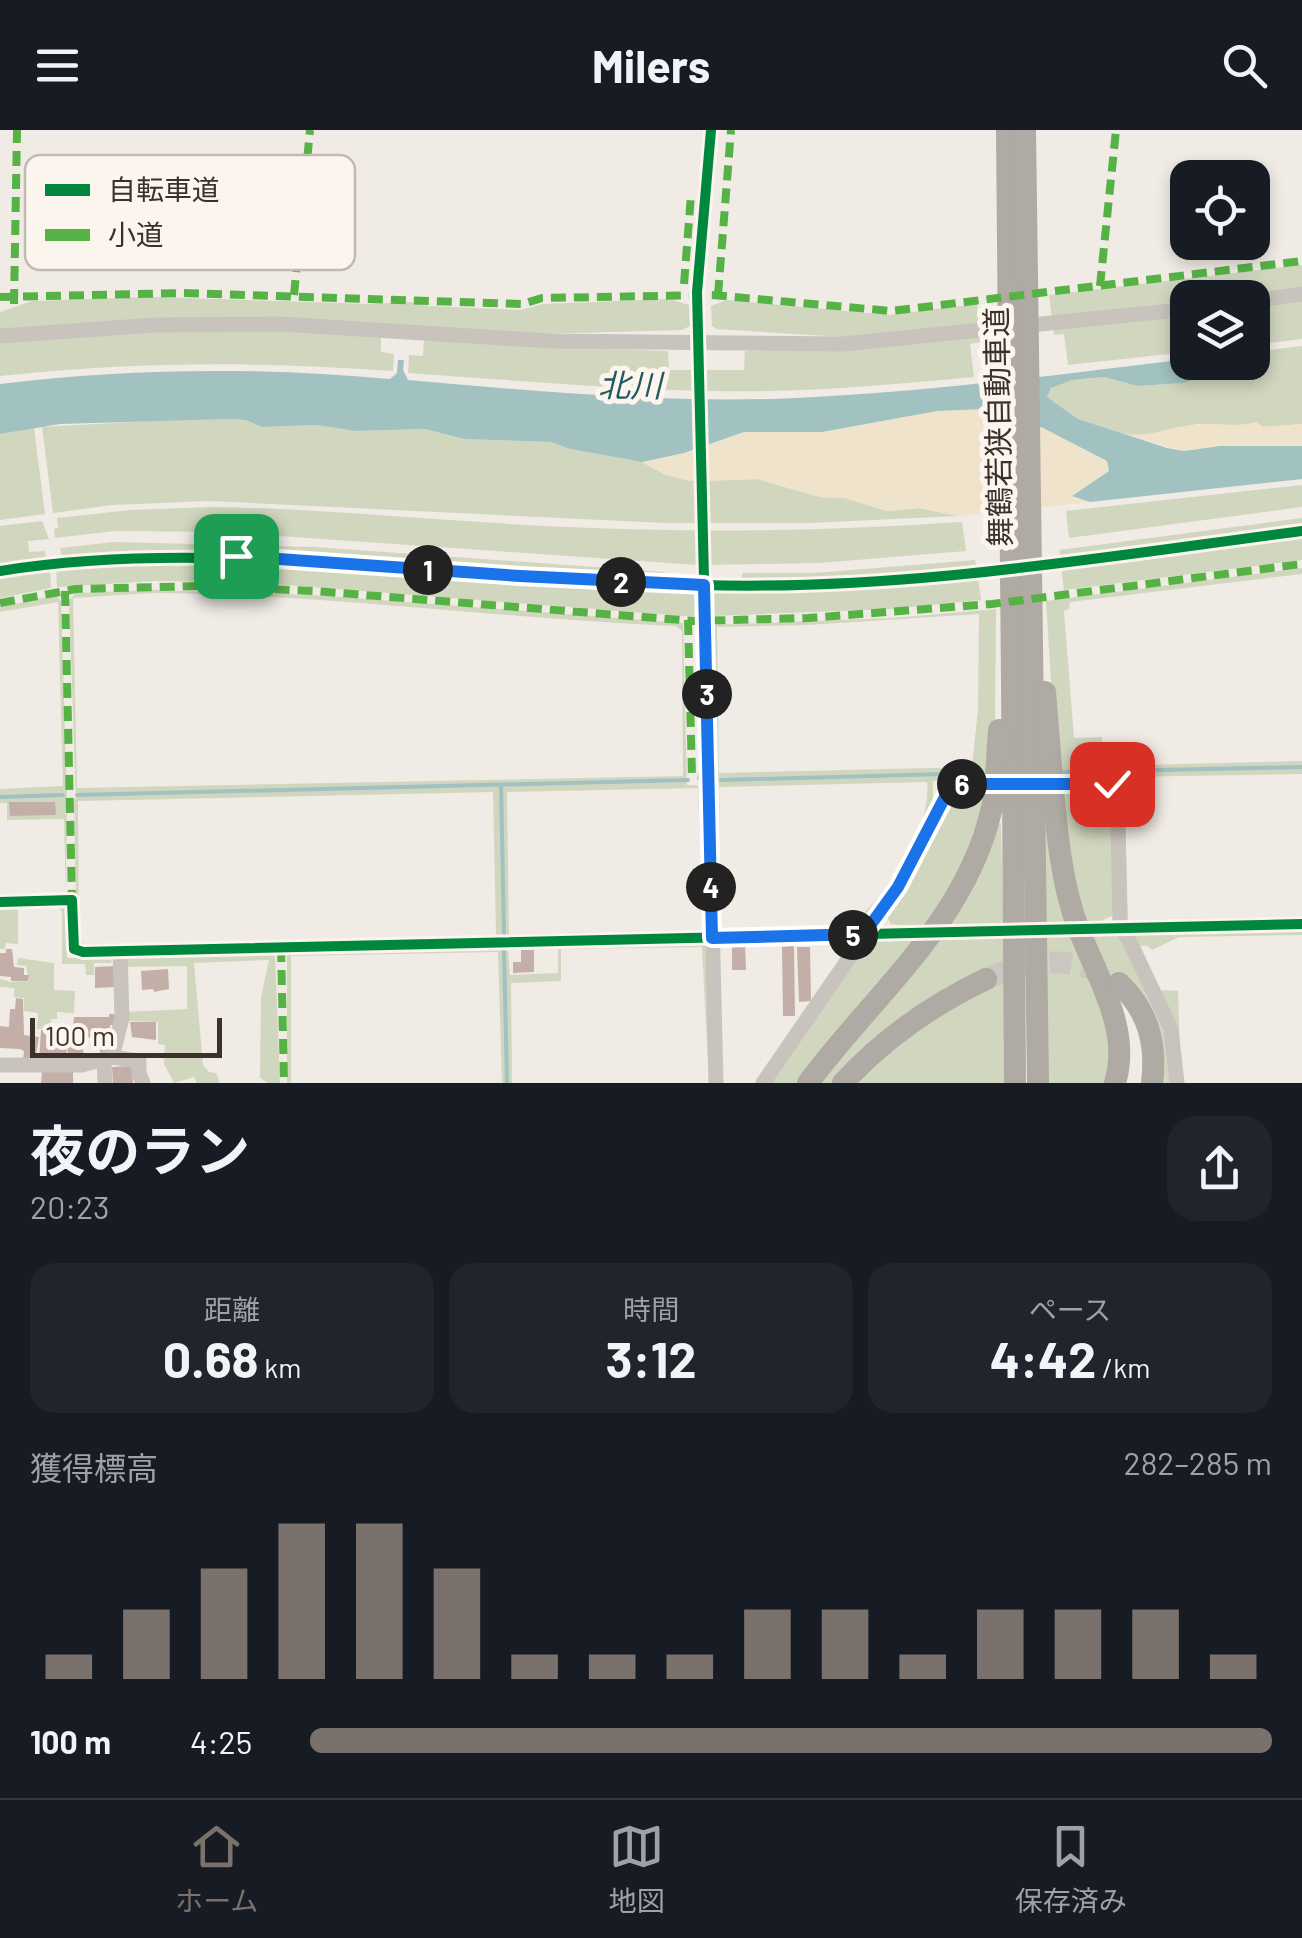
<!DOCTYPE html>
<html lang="ja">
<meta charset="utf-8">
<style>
body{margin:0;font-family:Barlow,"Noto Sans JP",sans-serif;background:#20242c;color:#f1f3f6;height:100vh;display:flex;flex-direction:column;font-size:38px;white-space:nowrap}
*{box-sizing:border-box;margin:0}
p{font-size:32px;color:#9ea1a6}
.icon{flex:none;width:55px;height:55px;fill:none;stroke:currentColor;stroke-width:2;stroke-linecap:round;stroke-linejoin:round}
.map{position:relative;height:953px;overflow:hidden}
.panel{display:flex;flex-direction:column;background:#171b24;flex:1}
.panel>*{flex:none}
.fabs{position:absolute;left:1170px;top:30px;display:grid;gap:20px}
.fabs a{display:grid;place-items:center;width:100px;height:100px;border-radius:20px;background:#171b24;box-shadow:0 5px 15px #0003;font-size:50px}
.scale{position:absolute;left:30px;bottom:25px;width:192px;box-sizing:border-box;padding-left:10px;border:5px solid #3b302b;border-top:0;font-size:28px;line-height:35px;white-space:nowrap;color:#3b302b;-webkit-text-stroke:8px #fbf5ee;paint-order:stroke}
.pin{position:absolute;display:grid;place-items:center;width:85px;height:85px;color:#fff;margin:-42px;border-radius:20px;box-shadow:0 5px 15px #0006}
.km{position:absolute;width:50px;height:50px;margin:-25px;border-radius:50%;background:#222;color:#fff;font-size:28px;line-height:50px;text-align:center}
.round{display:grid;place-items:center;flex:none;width:105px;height:105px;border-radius:30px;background:#20242c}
.overview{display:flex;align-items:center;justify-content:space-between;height:170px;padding:0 30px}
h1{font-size:55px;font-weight:700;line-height:75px}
.figures{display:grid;grid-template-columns:repeat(3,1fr);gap:15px;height:170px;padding:10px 30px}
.figures div{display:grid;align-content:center;border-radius:25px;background:#20242c;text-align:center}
.figures b{font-size:50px;font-weight:700}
.figures small{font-size:28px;font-weight:400}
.figures p{font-size:28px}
.chart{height:280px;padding:20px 30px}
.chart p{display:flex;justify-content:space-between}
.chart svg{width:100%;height:180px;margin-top:10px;stroke:#7a716c;stroke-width:6}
ul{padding:0 30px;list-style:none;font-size:32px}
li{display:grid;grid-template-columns:160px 120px 1fr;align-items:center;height:75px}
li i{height:25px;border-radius:12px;background:#7a716c}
header{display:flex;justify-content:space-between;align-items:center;height:130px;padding:0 30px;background:#171b24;font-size:45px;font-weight:700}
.tab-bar{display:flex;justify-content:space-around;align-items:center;height:140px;border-top:2px solid #363941;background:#171b24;font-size:28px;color:#9ea1a6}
.tab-bar a{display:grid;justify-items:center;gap:5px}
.tab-bar .active{color:#7a716c}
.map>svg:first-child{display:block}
.green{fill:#d1d6bf;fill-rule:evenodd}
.sand{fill:#efe3cc}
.water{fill:#a1c2c1}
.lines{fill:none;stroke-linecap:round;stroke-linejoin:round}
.stream{stroke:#a1c2c1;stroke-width:4}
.building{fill:#c3afa7}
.minor-tunnel{stroke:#ccc6c0;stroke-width:15;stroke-dasharray:15 8;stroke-linecap:butt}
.highway-tunnel{stroke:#ccc6c0;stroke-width:22;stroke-dasharray:22 11;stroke-linecap:butt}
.minor{stroke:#c9c3be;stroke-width:15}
.highway{stroke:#afaaa4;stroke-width:22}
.highway-bridge{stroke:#afaaa4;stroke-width:22}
.quiet{stroke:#57b246;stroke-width:8;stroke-dasharray:15 8;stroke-linecap:butt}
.cycleway-casing{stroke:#fbf5ee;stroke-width:16}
.cycleway{stroke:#00873e;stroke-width:10}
.route-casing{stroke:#fff;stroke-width:20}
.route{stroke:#1a73e8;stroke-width:12}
.labels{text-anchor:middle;stroke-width:10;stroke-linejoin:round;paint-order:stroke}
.street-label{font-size:30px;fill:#3b302b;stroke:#fbf5ee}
.water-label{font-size:32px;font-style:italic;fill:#1f5a5e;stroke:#fbf5ee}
.key{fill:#fbf5ee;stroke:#c1bab4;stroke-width:2.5}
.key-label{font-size:28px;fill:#3b302b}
</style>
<header><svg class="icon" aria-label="menu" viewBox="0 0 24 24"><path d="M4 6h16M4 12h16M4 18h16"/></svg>Milers<svg class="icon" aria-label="search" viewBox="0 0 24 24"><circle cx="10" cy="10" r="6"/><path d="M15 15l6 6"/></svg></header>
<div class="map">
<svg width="1302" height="953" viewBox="0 0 1302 953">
<rect width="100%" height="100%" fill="#f0ebe5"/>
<g class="green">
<path d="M1302 135V159L1232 167 1188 168 1187 171 1052 187 1049 165Z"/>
<path d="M153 167 371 174 410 172 428 176 521 180 543 174 669 169 689 175 690 196 682 200 541 204 281 188 0 200V182L32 171Z"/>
<path d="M727 170 888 185 977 174 978 195 842 207 716 199 712 196 711 176Z"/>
<path d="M1302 170V209L1253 215 1252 176Z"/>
<path d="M1187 184V222L1068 235 1064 204 1054 205 1053 198Z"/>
<path d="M280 201 381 206V222L394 224 393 241C257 231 135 232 0 246V213L130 202Z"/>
<path d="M980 206V212L970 214 974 247C888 255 800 263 714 261 611 259 510 250 408 243L409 225 423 226 424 208 544 217 668 221 669 240H744L745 221 844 219Z"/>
<path d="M1302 216V294L1263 297 1256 293 1227 298 1197 294 1147 307 1122 304 1078 289 1047 267 1051 257 1072 250 1104 247 1137 256 1184 253 1204 245 1214 233 1252 232 1253 222Z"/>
<path d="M203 288 246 290 262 297 316 295 355 301 425 299 464 309 551 312 570 319 642 332 666 345 705 351 757 349 820 367 845 368 887 381 919 378 958 386 809 393H665L208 371 112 375 53 383 42 297Z"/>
<path d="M34 298 45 384 0 390V304Z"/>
<path d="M1302 355V377L1069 408 1066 381Z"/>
<path d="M213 377C331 379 449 392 568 397 699 403 831 401 962 392L966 421 819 433 697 435 223 402 114 401 55 408 54 399 58 398 57 388 130 380Z"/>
<path d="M1302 388V397L1061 428 1059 420Z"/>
<path d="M42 391 49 409 28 411 29 422 45 421 46 430 0 437V396Z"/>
<path d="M1302 406V430L1064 460 1061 436Z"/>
<path d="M114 412 315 417 665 442V448C580 446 497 442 413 435 296 426 179 415 62 428L60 418Z"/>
<path d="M975 430 977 438C898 448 821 452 742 452V443H815Z"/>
<path d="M235 431 692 458 697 461V487L246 452 153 451 57 457 56 437 119 432Z"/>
<path d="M50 438 51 458 0 468V446Z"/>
<path d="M1302 438V444L1070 472 1069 479 1064 481 1074 608 1102 607 1103 636 1302 631V644L1124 647 1128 790 1302 786V789L1126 792 1120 645 1057 647 1046 471Z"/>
<path d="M978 447 981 470 890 479 712 486 711 465 719 459 822 460Z"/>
<path d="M153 460 314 465 683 493 687 655 702 656 705 802 86 817 77 811 74 669H76L69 470 76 463ZM152 463C327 464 501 489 676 496L682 501 683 646 77 658 73 468ZM698 658 703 800 509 804 507 662ZM493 662 496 805 86 815 79 810 78 671Z"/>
<path d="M56 465 61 471 67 670 66 765 64 689 7 690V673H0V659L63 656 58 472 0 482V477Z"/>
<path d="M996 479 995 596 990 649 933 651V677L904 736 888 763 854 800 718 802 712 495 892 488ZM979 484 978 579 972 637 719 643 717 497 807 495ZM927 652C932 703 886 760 853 796L721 799 719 657Z"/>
<path d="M979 658H989L950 768 800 953H766L866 810 893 812 899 795 891 794 886 785C906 749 939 671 979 658Z"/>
<path d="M1059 659C1078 661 1093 667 1110 672L1114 785 1103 790 1105 804 1121 806 1159 877 1174 953H1159L1161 932 1115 859 1083 795Z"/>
<path d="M1042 678 1112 916 1107 953H1046Z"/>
<path d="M1001 693 1007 953H817L994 697Z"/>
<path d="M0 777H62L65 779 67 828H110L112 833H94V845H86L85 834H62V781L59 778 18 779V814L6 813 5 819H0Z"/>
<path d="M1302 800V805L1179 807 1152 820 1147 816H1140L1159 860 1178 861 1181 953 1179 930 1132 804Z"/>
<path d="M705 815 709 953 702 817 561 819V851L511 853 512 953H502L498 822 291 826V953H287V824L508 818 510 845 558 843V816Z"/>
<path d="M275 825 280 953H268L260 948 261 867 269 830 194 833 203 935 209 942 216 943 220 953H197L194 947 174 953 164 934 165 915 158 914V892L128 891 125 882 187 879V836L125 837 126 829 132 826Z"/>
<path d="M18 828 54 833V860L75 861 74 883 57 882V889H51L50 899H37L38 883 24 881V868L14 867V858L0 857V849L11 852 29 851 26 836 17 835Z"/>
</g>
<g class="sand">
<path d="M973 279C1020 281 1066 311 1107 331L1109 341 1096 352 1074 363V368L1090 372 958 386 919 378 888 381 845 368 820 367 757 349 689 351 666 345 642 332 684 323 744 302H822L937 281Z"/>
<path d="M1256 292 1264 297 1302 294V316H1220L1184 321 1122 304C1155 307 1163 298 1192 295 1215 292 1234 298 1256 292Z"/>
</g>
<path class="water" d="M1187 229 1188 232 1214 233 1204 245 1184 253 1137 256 1104 247 1072 250 1051 258 1047 267 1078 289 1167 318 1184 321 1220 316H1302V349L1090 372 1072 366 1109 341 1107 331 1043 298 983 279 937 281 822 302H744L684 323 642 332 570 319 551 312 464 309 425 299 355 301 316 295 262 297 246 290 225 289 60 294 0 304V254C130 238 259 237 390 249L397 243 398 230H404L403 240 408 250C537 261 666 274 795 268 926 262 1057 245 1187 229Z"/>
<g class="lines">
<g class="stream">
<path d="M1062 642 1302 637"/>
<path d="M721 650 981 643"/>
<path d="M501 655 504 804"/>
<path d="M77 665 688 650"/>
<path d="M0 667 63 665"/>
<path d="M504 821 507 953"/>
</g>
</g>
<g class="building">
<path d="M9 672H55L56 685 10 686Z"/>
<path d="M745 815 746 840H732V816Z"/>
<path d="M794 816 795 886H783L782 817Z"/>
<path d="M797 817H810L811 871 799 872Z"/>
<path d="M6 819H12L14 837 24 838V845H29L28 851H11V847L0 846V823H6Z"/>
<path d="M521 820H534V842L513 843V832H521Z"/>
<path d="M116 836 117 857 95 858V837Z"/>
<path d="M168 839 169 859 154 862 153 859 142 860 141 841Z"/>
<path d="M16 868 23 869 24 905 39 907 35 931H23L24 921 20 919 0 918V896L9 897 10 879H15Z"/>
<path d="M109 884H118V895H110V902H117L108 922 100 923V910L82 906 84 931H68L67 913 66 926 49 924V930L39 931 41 900 68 901V907H72L74 887H109Z"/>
<path d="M130 892H156V910L132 907Z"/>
<path d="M132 936 133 953H113L112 937Z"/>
<path d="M42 941H73V953H41Z"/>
</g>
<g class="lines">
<path class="minor-tunnel" d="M895 804 1104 799"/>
<path class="highway-tunnel" d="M986 849C1027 832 1065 824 1107 845"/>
<g class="minor">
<path d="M711 0 697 162 716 953"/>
<path d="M1252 171 1302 164"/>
<path d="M0 206 155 195 280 194 551 211 843 214 1188 179"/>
<path d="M1043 653 1112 655 1118 689 1120 798 1128 808 1171 899 1177 953"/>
<path d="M0 772 72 770 74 819 83 822 895 804"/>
<path d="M1104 799 1302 794"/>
<path d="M112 927 139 931V943L143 953"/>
<path d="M104 930 105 953"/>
<path d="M0 935H82L112 927 122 888 120 821"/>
<path d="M763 953 898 757 947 663 961 654 1005 653"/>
</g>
<g class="highway">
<path d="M1053 661C1057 702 1061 744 1073 783 1090 838 1133 894 1115 953"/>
<path d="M1013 662 1015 953"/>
<path d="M1034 662 1038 953"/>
<path d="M1119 853C1148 881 1157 913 1152 953"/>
<path d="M808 953C879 858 975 784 995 662"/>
<path d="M843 953C883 909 932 875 986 849"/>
</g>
<g class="highway-bridge">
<path d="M1007 0 1013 662"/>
<path d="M1025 0 1034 662"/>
<path d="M1045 562 1053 661"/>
<path d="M995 662 999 600"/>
</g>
<g class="quiet">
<path d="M684 154 691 65"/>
<path d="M1100 156 1116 0"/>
<path d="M294 165 310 0"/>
<path d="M718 165 731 0"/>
<path d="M0 167 183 163 522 174 542 168 712 165 891 181 1302 131"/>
<path d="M14 174 17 0"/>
<path d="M65 461 72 770"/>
<path d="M0 473 76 459 202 456 314 461 694 491 808 488 992 474 1302 434"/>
<path d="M688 490 692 645 709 647"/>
<path d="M281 817 284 953"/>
</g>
<g class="cycleway-casing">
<g id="cycleway">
<path d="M0 441C139 419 275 429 414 439 510 446 605 452 701 455 903 461 1102 427 1302 401"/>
<path d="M704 449 697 162 711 0"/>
<path d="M0 772 72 770 74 819 83 822 1302 794"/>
</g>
</g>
<use href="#cycleway" class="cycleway"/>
</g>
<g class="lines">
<g class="route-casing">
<path id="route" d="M236 426 520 446 704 455 712 808 864 804 898 757 947 663 961 654H1112"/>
</g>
<use href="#route" class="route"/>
</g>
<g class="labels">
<g class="street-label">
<text transform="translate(999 297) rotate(-91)" y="10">舞鶴若狭自動車道</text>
</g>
<g class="water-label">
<text x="630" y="267">北川</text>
</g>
</g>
<rect x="25" y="25" width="330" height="115" rx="15" class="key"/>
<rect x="45" y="54" width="45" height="12" fill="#00873e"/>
<rect x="45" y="99" width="45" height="12" fill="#57b246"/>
<g class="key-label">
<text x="108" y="70">自転車道</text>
<text x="108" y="115">小道</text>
</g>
</svg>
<div class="fabs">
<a><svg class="icon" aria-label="locate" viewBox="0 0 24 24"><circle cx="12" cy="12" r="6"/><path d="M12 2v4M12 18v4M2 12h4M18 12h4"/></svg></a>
<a><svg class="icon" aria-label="layers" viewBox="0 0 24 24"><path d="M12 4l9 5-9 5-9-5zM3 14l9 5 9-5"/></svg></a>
</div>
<div class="scale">100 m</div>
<div class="pin" style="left:236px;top:426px;background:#1e9e55"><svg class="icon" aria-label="arrive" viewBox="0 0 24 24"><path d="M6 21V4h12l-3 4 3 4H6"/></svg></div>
<div class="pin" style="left:1112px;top:654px;background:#d93025"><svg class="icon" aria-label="check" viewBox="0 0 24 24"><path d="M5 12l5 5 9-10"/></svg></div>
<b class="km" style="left:428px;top:440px">1</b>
<b class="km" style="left:621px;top:452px">2</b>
<b class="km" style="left:707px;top:564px">3</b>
<b class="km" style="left:711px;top:757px">4</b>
<b class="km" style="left:853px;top:805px">5</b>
<b class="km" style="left:962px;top:654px">6</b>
</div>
<section class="panel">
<div class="overview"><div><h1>夜のラン</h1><p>20:23</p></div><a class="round"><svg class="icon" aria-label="share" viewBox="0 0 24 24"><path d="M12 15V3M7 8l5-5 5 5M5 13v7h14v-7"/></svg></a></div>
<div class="figures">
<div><p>距離</p><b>0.68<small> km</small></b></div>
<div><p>時間</p><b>3:12</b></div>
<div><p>ペース</p><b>4:42<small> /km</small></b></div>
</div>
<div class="chart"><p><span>獲得標高</span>282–285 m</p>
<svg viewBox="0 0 160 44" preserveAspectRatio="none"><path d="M5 44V38M15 44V27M25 44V17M35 44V6M45 44V6M55 44V17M65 44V38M75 44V38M85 44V38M95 44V27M105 44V27M115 44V38M125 44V27M135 44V27M145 44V27M155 44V38"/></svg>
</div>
<ul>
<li><b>100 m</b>4:25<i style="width:100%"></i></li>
</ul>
</section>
<nav class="tab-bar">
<a class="active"><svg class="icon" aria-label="home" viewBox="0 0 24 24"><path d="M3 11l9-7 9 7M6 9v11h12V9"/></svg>ホーム</a>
<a><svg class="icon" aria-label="map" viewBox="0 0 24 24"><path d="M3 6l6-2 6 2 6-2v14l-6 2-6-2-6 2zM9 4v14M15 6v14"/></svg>地図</a>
<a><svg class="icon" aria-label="saved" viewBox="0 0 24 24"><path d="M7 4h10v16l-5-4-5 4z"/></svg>保存済み</a>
</nav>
